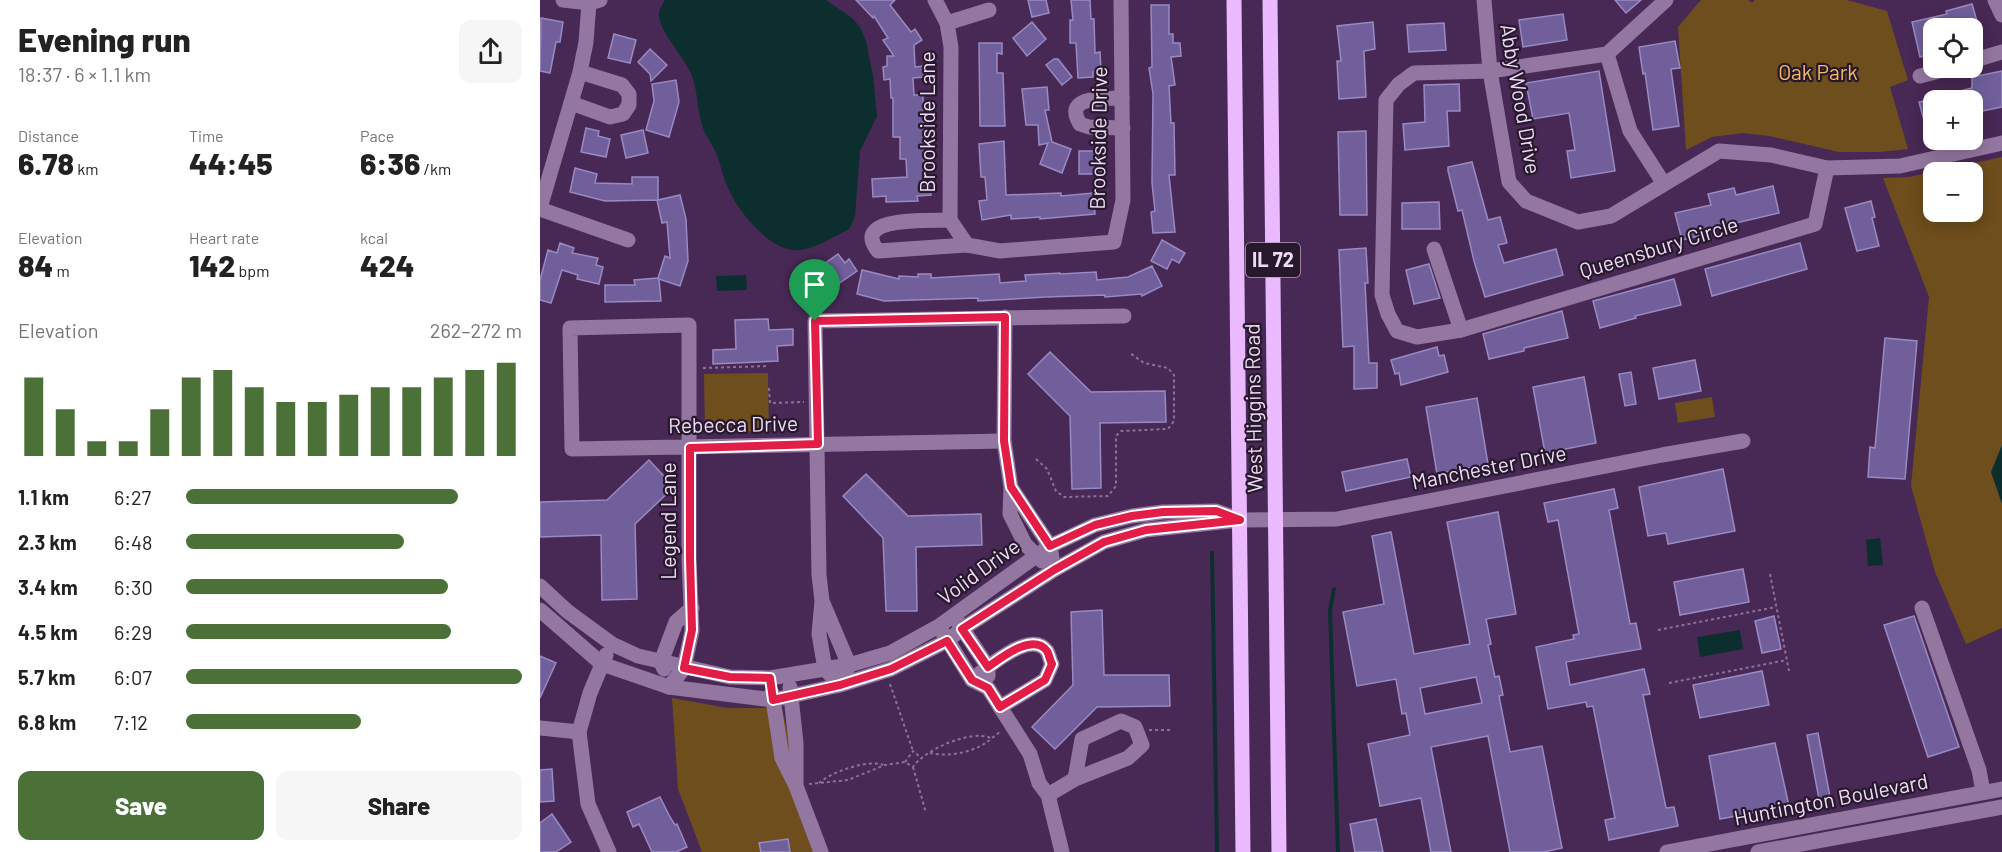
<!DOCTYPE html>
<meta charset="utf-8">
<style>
body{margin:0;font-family:Barlow,sans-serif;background:#f6f6f6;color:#222;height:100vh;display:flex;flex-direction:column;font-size:22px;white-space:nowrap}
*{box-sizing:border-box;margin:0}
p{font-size:20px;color:#767676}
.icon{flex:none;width:33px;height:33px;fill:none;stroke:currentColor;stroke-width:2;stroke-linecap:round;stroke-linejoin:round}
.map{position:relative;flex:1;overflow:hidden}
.details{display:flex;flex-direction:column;background:#fff;width:540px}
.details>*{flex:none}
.tools{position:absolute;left:1383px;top:18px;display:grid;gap:12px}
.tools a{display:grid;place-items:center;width:60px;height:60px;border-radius:12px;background:#fff;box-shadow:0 3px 15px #0003;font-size:30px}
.pin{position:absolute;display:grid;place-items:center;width:51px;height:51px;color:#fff;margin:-62px -26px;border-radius:50% 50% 50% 0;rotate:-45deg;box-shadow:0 0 6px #0007}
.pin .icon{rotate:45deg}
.round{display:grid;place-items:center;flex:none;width:63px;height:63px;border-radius:12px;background:#f6f6f6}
.overview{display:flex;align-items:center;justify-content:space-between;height:102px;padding:0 18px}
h1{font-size:33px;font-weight:800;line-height:45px}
.stats{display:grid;grid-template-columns:repeat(3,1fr);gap:9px;height:102px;padding:6px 18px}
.stats div{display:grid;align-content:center}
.stats b{font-size:30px;font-weight:800}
.stats small{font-size:16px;font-weight:400}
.stats p{font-size:16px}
.chart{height:168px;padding:12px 18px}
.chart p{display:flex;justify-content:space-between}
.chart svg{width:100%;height:108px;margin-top:6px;stroke:#4b7038;stroke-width:6}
.button{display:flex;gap:12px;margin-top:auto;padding:12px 18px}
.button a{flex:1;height:69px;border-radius:12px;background:#4b7038;color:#fff;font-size:24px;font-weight:800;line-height:69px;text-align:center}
.button a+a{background:#f6f6f6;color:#222}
ul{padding:0 18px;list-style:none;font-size:20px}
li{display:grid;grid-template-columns:96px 72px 1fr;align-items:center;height:45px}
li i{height:15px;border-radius:8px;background:#4b7038}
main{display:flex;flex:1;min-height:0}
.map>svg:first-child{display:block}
.green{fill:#6d4e1c;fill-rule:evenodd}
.water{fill:#0d2e2f}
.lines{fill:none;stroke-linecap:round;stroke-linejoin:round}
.stream{stroke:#0d2e2f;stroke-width:4}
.building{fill:#705f9b;stroke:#998ac2;stroke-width:1.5;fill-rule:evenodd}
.path{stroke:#8c7297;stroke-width:2;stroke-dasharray:3 3;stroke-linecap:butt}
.minor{stroke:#9477a0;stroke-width:15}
.major{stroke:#ebbafe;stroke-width:15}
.route-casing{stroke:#fff;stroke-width:12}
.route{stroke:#e11d48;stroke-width:8}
.labels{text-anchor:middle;stroke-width:4.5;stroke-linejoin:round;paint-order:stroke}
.shield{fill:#27182c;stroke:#b2a0b9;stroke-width:1.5}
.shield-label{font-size:20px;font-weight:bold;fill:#eedbf6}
.park-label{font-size:21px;fill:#f4bb63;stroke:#27182c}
.street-label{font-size:21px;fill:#eedbf6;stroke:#27182c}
</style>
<main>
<section class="details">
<div class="overview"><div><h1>Evening run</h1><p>18:37 · 6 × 1.1 km</p></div><a class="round"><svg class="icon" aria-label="share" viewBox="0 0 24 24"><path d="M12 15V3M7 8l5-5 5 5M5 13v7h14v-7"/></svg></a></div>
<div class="stats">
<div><p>Distance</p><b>6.78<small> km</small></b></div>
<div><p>Time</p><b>44:45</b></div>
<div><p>Pace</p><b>6:36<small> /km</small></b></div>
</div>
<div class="stats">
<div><p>Elevation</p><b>84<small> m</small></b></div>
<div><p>Heart rate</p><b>142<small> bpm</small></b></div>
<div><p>kcal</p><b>424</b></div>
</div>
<div class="chart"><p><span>Elevation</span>262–272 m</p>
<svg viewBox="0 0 160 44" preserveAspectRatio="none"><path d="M5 44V12M15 44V25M25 44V38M35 44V38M45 44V25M55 44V12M65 44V9M75 44V16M85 44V22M95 44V22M105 44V19M115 44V16M125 44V16M135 44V12M145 44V9M155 44V6"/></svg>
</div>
<ul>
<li><b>1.1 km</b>6:27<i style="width:81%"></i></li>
<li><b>2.3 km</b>6:48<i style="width:65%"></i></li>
<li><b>3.4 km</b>6:30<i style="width:78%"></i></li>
<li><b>4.5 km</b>6:29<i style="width:79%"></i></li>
<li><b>5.7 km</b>6:07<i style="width:100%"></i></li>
<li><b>6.8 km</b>7:12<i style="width:52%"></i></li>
</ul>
<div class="button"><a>Save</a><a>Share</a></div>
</section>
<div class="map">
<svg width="1462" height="852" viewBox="0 0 1462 852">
<rect width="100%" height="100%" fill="#482854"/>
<g class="green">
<path d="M1161 0H1208L1212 3 1215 0H1307L1347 11 1368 80 1350 87 1368 149 1340 152H1299L1229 136 1203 133 1172 137 1146 150 1138 27Z"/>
<path d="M1462 157V628L1426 644 1395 572 1371 486 1389 297 1343 178 1369 177ZM1394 172H1432V212H1394Z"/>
<path d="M228 373 229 431 165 432 164 374Z"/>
<path d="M1172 397 1175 417 1138 423 1135 403Z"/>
<path d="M132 698 188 708H242L275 852H162L138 789Z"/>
</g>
<g class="water">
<path d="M125 0H286L312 18 320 27 326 41 333 75 337 116 320 151 315 216 310 228C298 235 274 249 260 250 231 253 199 213 188 188 183 177 181 165 176 153 172 143 165 136 162 125 157 109 158 92 152 76 145 57 116 28 119 12 120 8 123 4 125 0Z"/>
<path d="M206 275 207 290 177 291 176 276Z"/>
<path d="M1462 445V504L1451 472Z"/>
<path d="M1340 538 1343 565 1328 566 1326 540Z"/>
<path d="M1200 630 1203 649 1160 657 1157 637Z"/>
</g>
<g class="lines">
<g class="stream">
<path d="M672 553 677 852"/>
<path d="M794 589 790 610 798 852"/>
</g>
</g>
<g class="building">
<path d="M316 0H355L350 5 371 32 375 29 382 40 374 45 375 67 383 66 384 77 373 78 374 95H383L384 177H389L391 195 377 196 378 201 346 202V196L333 197 332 179 367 177 366 159H360V137H353V98H351L350 79 344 80 343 67 347 66V56H354L343 40 348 38 334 16 333 18Z"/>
<path d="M488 0H506L509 13 492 17Z"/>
<path d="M531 0H550L551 19H554L555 53 560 52 561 71 553 72V77L538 78 536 43H530V20H533Z"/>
<path d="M1075 0H1101L1086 13Z"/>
<path d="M1432 4 1439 28H1394V53L1380 57 1372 22 1407 14 1406 11Z"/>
<path d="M611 5H629V34H633V43H640L641 56 631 57 635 85 629 86 631 123H634L635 175H629L635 232 613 233 611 212 615 211 612 183 613 94 609 68 612 67Z"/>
<path d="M1023 14 1027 40 983 47 979 20Z"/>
<path d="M1 18 23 22 20 42H16L10 73 0 71Z"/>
<path d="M492 22 506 39 487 56 473 38Z"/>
<path d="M833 22 835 49 824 51 826 97 799 99 797 61H801L797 26Z"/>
<path d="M904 23 906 50 869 52 867 25Z"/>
<path d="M74 34 96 40 90 63 68 58Z"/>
<path d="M1135 41 1140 68 1131 69 1139 126 1113 130 1105 73 1103 74 1099 47Z"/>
<path d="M439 43H462V54L457 53V73H463L465 126H440Z"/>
<path d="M110 49 127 65 111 81 110 74 98 62Z"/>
<path d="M514 59H518L532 77 522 85 506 65Z"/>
<path d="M1059 71 1075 171 1031 178 1027 151 1035 150 1029 113 993 119 986 83Z"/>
<path d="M1462 71V107L1432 113V100H1397V97L1432 88V77Z"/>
<path d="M136 80 139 102 129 137 106 130 114 101 112 84Z"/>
<path d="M919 84 920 111H907L909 146 865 150 863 124 885 122 884 85Z"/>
<path d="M507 87 509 110H505L512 142 531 149 522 173 500 164 508 143 499 145 498 125H486L482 89Z"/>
<path d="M1394 99V126L1386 128 1379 102Z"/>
<path d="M46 128 59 131 58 136 70 139 66 157 41 152Z"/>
<path d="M103 130 108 153 86 158 81 135Z"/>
<path d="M826 131 827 215H800L798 132Z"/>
<path d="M464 141 466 195 521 193V196L553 193 555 214 500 219V217L471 219V215L442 220 439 201 447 200 445 177H441L439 144Z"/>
<rect x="539" y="151" width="23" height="23"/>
<path d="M932 162 948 220 960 217 967 243 958 245 964 263 1016 249 1023 275 945 297 934 261 922 210 918 211 908 171V167Z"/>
<path d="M35 168 57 174 55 183 92 184V177H118V200L140 195 146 219 148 261 140 286 119 279 121 301 65 302V285H95L94 280 118 278 125 256 130 258 127 222 122 223 117 200 65 201 30 192Z"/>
<path d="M1233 186 1239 213 1166 230 1167 234 1142 240 1135 213 1171 205 1168 194 1194 188 1196 195Z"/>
<path d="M1331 201 1335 217 1332 218 1339 246 1317 251 1305 208Z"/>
<path d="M899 202 900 229H862V203Z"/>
<path d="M622 240 645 253 639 263 632 259 627 269 611 261Z"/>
<path d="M20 243 34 248 32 253 58 258 56 265 63 267 59 284 37 279 38 275 22 270 11 303 0 300V280L8 250 17 253Z"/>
<path d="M1260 243 1267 269 1172 296 1165 269Z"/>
<path d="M826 248 828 283H825L829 363H837V388L814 389V346L803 347 799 250Z"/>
<path d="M298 254 305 263 309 259 317 271 298 284 284 264Z"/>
<path d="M889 264 900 298 874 304 866 270Z"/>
<path d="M612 266 622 286 602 296 601 294 565 297V295L506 297 438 301V298L344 301 317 294 322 270 359 279V276L378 277V274H391V278L459 274 460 283 486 281 485 275 520 273V274L556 272 557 280 588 277Z"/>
<path d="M1134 279 1141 305 1095 316 1096 318 1060 328 1053 301Z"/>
<path d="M1022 311 1028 338 984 348V351L949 359 943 334Z"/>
<path d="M228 319 229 330 253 329V345L237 346 238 361 173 364V350L196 349 195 320Z"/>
<path d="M1345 338 1377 341 1365 479 1328 477 1330 447 1335 448Z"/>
<path d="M897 347 899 356 904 355 908 372 861 385 859 373 855 374 851 360Z"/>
<path d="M510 352 551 392 625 391 626 422 560 423 561 488 532 489 530 416 488 374Z"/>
<path d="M1155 360 1161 391 1119 399 1113 368Z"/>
<path d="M1091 372 1096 404 1085 406 1079 374Z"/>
<path d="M1044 377 1056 443 1005 453 993 387Z"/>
<path d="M937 398 948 464 897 474 886 407Z"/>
<path d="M867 459 871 477 806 491 802 472Z"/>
<path d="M109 460 134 487 95 524 97 599 62 600 61 535 0 537V502L67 500Z"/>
<path d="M1183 469 1195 531 1128 544 1126 533 1108 536 1099 487Z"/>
<path d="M326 474 368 516 441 514 442 545 376 547 377 611H346L343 538 303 496Z"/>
<path d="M1074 489 1078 508 1069 510 1090 624 1096 623 1101 649 1026 662 1030 685 1104 669 1110 694 1103 695 1126 808 1134 807 1138 826 1069 840 1065 820 1075 818 1053 706 1047 707 1046 702 1008 709 996 647 1034 639 1033 635 1039 634 1018 520 1008 522 1004 503Z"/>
<path d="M958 512 976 614 946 619 951 644 948 645 955 677 959 676 963 695 959 696 970 752 1002 746 1022 848 1004 852H970L948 736 891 747 911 852H891L881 798 840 806 828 744 870 735 866 713 862 714 856 679 817 686 803 612 844 604 832 536 851 532 874 654 930 644 907 522ZM936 677 942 703 885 714 880 688Z"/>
<path d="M1203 569 1209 602 1140 615 1134 582Z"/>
<path d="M562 610 564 675H629L630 706 557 707 515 749 492 727 533 685 531 612Z"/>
<path d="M1234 616 1241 649 1222 653 1215 621Z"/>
<path d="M1374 616 1419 747 1388 757 1344 625Z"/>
<path d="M0 656 16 663 0 698Z"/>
<path d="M1222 671 1229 705 1160 718 1153 685Z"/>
<path d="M1278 733 1290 797 1279 799 1267 735Z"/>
<path d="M1235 743 1249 806 1180 819 1169 756Z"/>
<path d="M12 769 14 801 0 802V770Z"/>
<path d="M120 797 130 817 135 825 137 824 147 847 136 852H112L99 824 93 827 87 812Z"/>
<path d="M12 814 31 842 16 852H0V823Z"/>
<path d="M836 819 843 852H815L810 824Z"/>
<path d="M248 839 250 852H221L219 843Z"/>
</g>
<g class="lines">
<g class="path">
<path d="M163 368 229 366"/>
<path d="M229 388 230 403 264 402"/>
<path d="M496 459 507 469 516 491 524 497 568 496 576 486V436L581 431 628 429 634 421V375L628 368 604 363 590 353"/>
<path d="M1230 574 1249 671"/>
<path d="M1118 630 1236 607"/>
<path d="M1129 683 1247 660"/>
<path d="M350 684 373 751"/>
<path d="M609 730H630"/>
<path d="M390 753C407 757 429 753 444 744 449 741 454 736 460 732"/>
<path d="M365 762 373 751 380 757"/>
<path d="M373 767 386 813"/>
<path d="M279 783C291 772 328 759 343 765"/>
<path d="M269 784 308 780 345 765 365 762 373 767C384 750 431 729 451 738"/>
</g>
<g class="minor">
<path d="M23 0 49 3 60 0"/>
<path d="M395 0 407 23 411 47 410 220"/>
<path d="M944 0 950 71 969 182 986 201 1038 222 1071 216 1179 151 1231 155 1287 168 1360 166 1462 143"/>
<path d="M1126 0 1067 54 950 71 874 73 859 84 846 100 842 295 848 314 857 331 877 337 921 330 1275 224 1287 168"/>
<path d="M1455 0 1462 15"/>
<path d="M407 23 449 10"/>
<path d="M1067 54 1090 131 1124 184"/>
<path d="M1432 61 1462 52"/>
<path d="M1380 76 1411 68"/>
<path d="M582 98C565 99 522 95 540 124L549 127 583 128"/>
<path d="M31 103 70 117 83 114 89 105V94L82 85 40 72"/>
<path d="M0 208 40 72 46 42 49 3"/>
<path d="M0 209 88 240"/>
<path d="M410 220 427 245 460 251 574 242 583 200 581 0"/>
<path d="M410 220C393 221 309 215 338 251L427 245"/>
<path d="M894 249 921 330"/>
<path d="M465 317 464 441 471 487 470 514 485 544 502 561"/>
<path d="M472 489 510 546 514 570"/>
<path d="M0 586 27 611 72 644 98 656 190 677 230 678 309 665 350 653 399 626 510 546 555 525 592 516 623 512 676 511 698 519"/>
<path d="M282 601 279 634 285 669 300 685 309 665 282 601 279 575 275 321 584 316"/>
<path d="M1382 608 1439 770 1443 792"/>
<path d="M0 610 62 664 129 687 233 700 300 685 351 669 407 641 422 629 514 570 564 542 606 530 700 520 797 519 1122 455 1203 441"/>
<path d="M418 622 448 667V676"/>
<path d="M403 633 432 680 448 688 490 754 499 783 508 795 522 852"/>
<path d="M66 655 50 693 39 732 48 804 69 852"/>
<path d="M124 669 121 662 136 622 152 608"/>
<path d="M432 680C446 668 491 629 507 651 509 654 510 661 512 664L505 680 460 707"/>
<path d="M129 687 144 668 152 631 149 559V325L30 328 32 449 464 441"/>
<path d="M250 687 256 743V783"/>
<path d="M232 693 242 758 256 786 281 852"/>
<path d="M0 728 39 732"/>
<path d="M508 795 535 779 588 758 602 745 595 727 581 721 542 739 535 779"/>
<path d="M1127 852 1462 789"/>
<path d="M1218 852 1462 807"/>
</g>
<g class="major">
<path d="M694 0 703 852"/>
<path d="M730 0 739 852"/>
</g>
</g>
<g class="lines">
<g class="route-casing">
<path id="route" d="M465 317 464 441 471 487 510 546 555 525 592 516 623 512 676 511 700 520 606 530 564 542 514 570 422 629 448 667C461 658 493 632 507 651 509 654 510 661 512 664L505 680 460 707 448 688 432 680 407 641 351 669 300 685 233 700 230 678 190 677 144 668 152 630 150 559V448L278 444 275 321Z"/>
</g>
<use href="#route" class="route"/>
</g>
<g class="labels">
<rect class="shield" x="706" y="243" width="54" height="34" rx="4.5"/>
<g class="shield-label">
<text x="733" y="267">IL 72</text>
</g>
<g class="park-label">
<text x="1278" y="80">Oak Park</text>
</g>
<g class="street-label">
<text transform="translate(980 99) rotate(80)" y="7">Abby Wood Drive</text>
<text transform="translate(388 122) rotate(-90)" y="7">Brookside Lane</text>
<text transform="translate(559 138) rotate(-89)" y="7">Brookside Drive</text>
<text transform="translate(1119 248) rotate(-17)" y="7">Queensbury Circle</text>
<text transform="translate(714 408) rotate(-91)" y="7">West Higgins Road</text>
<text transform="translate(193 425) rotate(-1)" y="7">Rebecca Drive</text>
<text transform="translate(949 468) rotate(-11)" y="7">Manchester Drive</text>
<text transform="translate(129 521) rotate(-90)" y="7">Legend Lane</text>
<text transform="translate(439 572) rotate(-36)" y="7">Volid Drive</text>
<text transform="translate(1291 800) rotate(-11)" y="7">Huntington Boulevard</text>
</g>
</g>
</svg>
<div class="tools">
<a><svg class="icon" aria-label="locate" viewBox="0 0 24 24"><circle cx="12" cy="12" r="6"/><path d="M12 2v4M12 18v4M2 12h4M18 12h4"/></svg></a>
<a>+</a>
<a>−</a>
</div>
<div class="pin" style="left:275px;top:321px;background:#1e9e55"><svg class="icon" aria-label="arrive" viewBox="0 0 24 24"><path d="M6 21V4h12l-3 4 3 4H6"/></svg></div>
</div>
</main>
